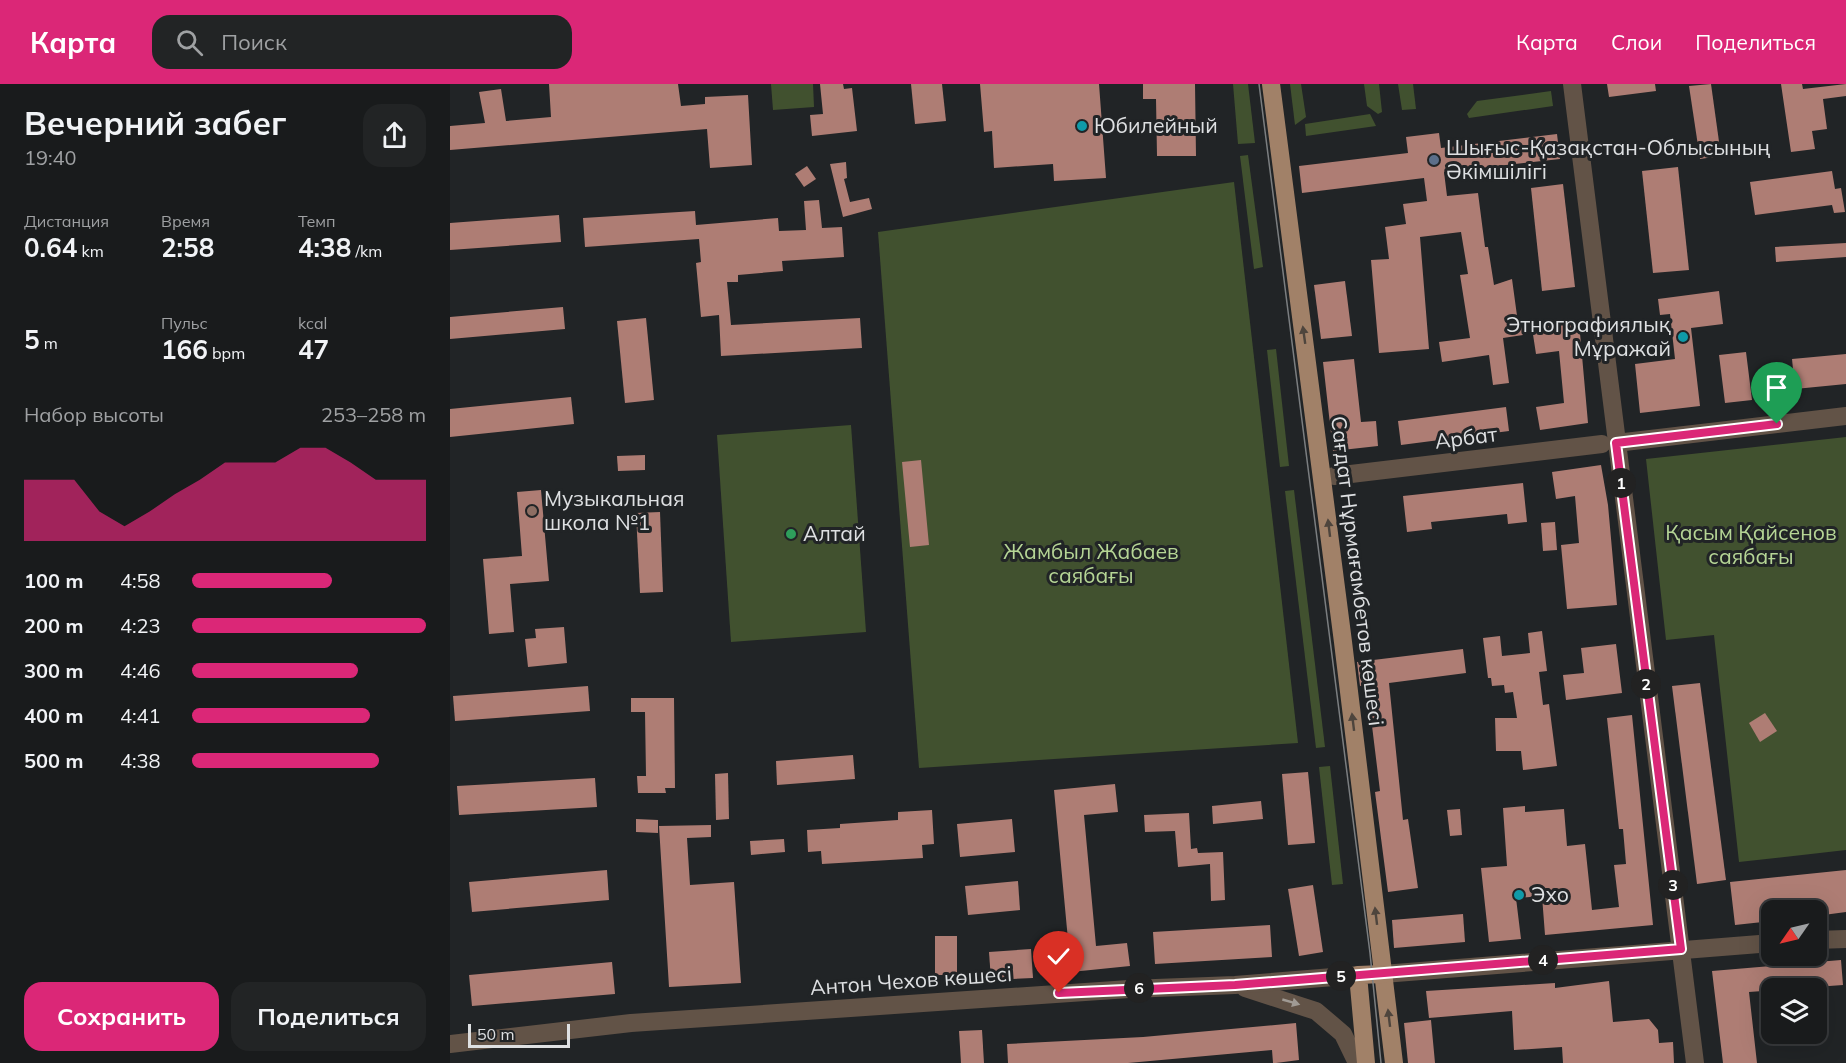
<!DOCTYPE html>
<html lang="ru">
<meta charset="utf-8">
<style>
body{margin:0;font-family:Mulish,sans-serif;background:#222425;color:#f1f3f6;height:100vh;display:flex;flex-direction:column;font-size:22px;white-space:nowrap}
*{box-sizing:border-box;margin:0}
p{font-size:20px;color:#9fa1a3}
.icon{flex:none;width:33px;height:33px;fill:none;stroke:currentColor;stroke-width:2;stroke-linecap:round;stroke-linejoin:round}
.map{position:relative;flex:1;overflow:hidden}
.sheet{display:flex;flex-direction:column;background:#191b1c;width:450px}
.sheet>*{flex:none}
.needle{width:39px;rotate:236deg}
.buttons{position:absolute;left:1311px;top:816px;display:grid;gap:12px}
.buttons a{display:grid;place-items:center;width:66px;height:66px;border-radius:12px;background:#191b1c;box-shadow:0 6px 24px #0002,0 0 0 2px #37393b;font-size:30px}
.scale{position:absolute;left:18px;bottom:15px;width:102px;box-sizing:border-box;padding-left:6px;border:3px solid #dee0e2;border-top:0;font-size:16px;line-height:21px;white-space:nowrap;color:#dee0e2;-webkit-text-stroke:4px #212426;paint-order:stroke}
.pin{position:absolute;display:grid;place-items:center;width:51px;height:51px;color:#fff;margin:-62px -26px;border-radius:50% 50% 50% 0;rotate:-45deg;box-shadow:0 0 6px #0007}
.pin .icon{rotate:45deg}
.km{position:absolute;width:30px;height:30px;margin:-15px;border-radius:50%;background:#222;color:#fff;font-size:16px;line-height:30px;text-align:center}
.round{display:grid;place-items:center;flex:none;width:63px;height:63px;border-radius:18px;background:#222425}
.overview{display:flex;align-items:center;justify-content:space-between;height:102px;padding:0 24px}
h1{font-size:33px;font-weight:700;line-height:45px}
.figures{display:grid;grid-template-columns:repeat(3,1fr);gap:9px;height:102px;padding:6px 24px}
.figures div{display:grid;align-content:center}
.figures b{font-size:26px;font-weight:700}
.figures small{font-size:16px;font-weight:400}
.figures p{font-size:16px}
.chart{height:168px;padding:12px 24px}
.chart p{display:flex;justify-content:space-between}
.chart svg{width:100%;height:108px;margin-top:6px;fill:#db2777;opacity:.7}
.button{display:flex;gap:12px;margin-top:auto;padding:12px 24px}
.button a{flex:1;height:69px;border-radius:18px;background:#db2777;color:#fff;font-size:24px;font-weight:700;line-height:69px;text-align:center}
.button a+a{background:#222425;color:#f1f3f6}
ul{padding:0 24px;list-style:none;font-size:20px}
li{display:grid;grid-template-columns:96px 72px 1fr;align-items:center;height:45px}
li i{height:15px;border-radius:8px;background:#db2777}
header{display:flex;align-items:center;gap:36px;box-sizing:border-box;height:84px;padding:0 30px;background:#db2777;color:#fff}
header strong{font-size:28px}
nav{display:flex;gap:33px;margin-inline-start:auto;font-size:21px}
.search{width:420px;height:54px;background:#222425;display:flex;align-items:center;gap:15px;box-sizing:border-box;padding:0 21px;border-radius:18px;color:#9fa1a3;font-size:22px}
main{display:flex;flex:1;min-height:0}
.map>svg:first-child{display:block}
.green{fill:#41512f}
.building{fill:#ae7d74}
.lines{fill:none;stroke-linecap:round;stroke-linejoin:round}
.minor{stroke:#625347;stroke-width:18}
.major{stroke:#a18168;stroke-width:18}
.tram{stroke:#7b7e80;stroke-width:1.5}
.oneway{fill:#4e453d}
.oneway2{fill:#a09a94}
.route-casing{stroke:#fff;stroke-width:12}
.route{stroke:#db2777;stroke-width:8}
.culture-dot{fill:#0f9aa8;stroke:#212426;stroke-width:2}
.service-dot{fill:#5c6f8a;stroke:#212426;stroke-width:2}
.education-dot{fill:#8d6e63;stroke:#212426;stroke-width:2}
.leisure-dot{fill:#2e9e5b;stroke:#212426;stroke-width:2}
.labels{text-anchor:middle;stroke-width:6;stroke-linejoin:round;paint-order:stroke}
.poi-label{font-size:21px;fill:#dee0e2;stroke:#212426;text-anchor:start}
.street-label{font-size:21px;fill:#dee0e2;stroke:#212426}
.park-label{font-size:21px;fill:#b5d595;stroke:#212426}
</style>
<header>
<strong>Карта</strong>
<div class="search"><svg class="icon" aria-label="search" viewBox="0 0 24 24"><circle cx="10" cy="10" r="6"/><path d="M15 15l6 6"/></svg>Поиск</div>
<nav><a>Карта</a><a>Слои</a><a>Поделиться</a></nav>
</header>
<main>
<section class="sheet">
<div class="overview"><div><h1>Вечерний забег</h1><p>19:40</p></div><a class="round"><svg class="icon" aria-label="share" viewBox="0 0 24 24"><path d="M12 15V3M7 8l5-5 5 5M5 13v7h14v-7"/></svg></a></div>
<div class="figures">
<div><p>Дистанция</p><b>0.64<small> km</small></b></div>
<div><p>Время</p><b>2:58</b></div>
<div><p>Темп</p><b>4:38<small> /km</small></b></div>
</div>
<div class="figures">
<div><b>5<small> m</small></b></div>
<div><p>Пульс</p><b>166<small> bpm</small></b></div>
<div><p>kcal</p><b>47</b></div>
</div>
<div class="chart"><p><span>Набор высоты</span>253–258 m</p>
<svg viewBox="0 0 160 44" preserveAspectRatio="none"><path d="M0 44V19L10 19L20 19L30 32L40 38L50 32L60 25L70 19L80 12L90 12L100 12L110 6L120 6L130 12L140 19L150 19L160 19V44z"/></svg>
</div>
<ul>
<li><b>100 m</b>4:58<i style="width:60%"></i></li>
<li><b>200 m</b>4:23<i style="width:100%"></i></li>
<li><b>300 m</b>4:46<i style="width:71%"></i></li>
<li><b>400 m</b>4:41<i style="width:76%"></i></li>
<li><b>500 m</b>4:38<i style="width:80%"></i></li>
</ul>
<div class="button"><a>Сохранить</a><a>Поделиться</a></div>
</section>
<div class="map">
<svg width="1396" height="979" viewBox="0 0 1396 979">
<rect width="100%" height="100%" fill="#212426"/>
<g class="green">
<path d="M321 0H363L364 23 323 26Z"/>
<path d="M783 0H798L805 59 788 60Z"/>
<path d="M840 0H851L856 33 845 41Z"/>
<path d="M914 0H929L932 28 928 30 917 22Z"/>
<path d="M948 0H963L966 25 952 26Z"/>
<path d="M1101 7 1103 22 1019 34 1017 30 1027 17Z"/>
<path d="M920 30 926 42 856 52 855 40Z"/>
<path d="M798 71 813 183 804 185 790 72Z"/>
<path d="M784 98 848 659 469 684 428 148Z"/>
<path d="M826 265 839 382 830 383 817 266Z"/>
<path d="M401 341 416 548 281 558 267 351Z"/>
<path d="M1396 353V766L1289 778 1264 551 1216 556 1196 375Z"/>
<path d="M844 406 875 663 866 664 835 407Z"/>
<path d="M880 682 893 800 882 801 869 683Z"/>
</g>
<g class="building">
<path d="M99 0H228L231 22 255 20V13L298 11 302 81 260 84 257 45 0 66V42L35 39 29 8 51 5 56 37 101 33Z"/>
<path d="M370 0H393L394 5 402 4 407 47 362 52 360 31 373 30Z"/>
<path d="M461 0H492L496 37 465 40Z"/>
<path d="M530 0H649L656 94 604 97 603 80 544 84 542 47 534 48Z"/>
<path d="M693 0H745L746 72H707L706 15H693Z"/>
<path d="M1157 0H1205L1206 7 1159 13Z"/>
<path d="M1261 0 1271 72 1250 75 1239 2Z"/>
<path d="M1331 0H1352L1353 5 1396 0V12L1373 15 1377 45 1362 47 1365 65 1341 68Z"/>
<path d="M989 49 991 64 1107 50 1110 75 994 88 997 112 1028 109 1035 163H1038L1044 201 1062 195 1068 239H1071L1073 251 1053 254 1059 299 1043 301 1039 271 992 278 989 258 1020 254 1010 191 1018 190 1011 148 970 153 979 265 929 269 921 176 939 175 935 143 956 140 953 120 977 117 974 94 852 109 849 82 958 69 956 53Z"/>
<path d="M396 78 397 94 394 95 400 118 419 114 422 125 393 133 380 80Z"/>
<path d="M357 82 366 95 354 103 345 90Z"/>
<path d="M1228 83 1239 186 1203 189 1192 87Z"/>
<path d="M1382 87 1385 105 1391 104 1395 128 1384 129 1382 121 1305 131 1300 98Z"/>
<path d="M1113 100 1125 203 1092 207 1081 104Z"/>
<path d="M369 116 372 144 392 143 394 173 332 177 333 187 288 191V198H277L281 241 410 234 412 264 271 272 269 231 251 233 246 179 251 178 249 155 135 163 133 134 245 127 246 141 328 134 329 147 356 146 354 117Z"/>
<path d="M109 131 111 158 0 166V139Z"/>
<path d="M1396 159V173L1326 178 1325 163Z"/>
<path d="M895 197 902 252 871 255 864 201Z"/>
<path d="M1269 207 1273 240 1241 244 1250 322 1190 329 1185 280 1225 275 1220 230 1210 231 1208 215Z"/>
<path d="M113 223 115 245 0 255V233Z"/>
<path d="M196 234 204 316 175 319 167 237Z"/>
<path d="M1129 238 1138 339 1090 346 1086 323 1114 319 1109 267 1086 270 1082 244Z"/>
<path d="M1296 268 1302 316 1275 319 1269 271Z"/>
<path d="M1396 270V300L1345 305 1342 275Z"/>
<path d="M904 275 911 338 926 337 928 362 883 367 873 278Z"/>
<path d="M121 313 124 340 0 353V325Z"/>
<path d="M1056 323 1059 347 951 361 948 337Z"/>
<path d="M195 371V386L168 387 167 372Z"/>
<path d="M471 376 479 461 460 463 452 378Z"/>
<path d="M1151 381 1158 421 1167 521 1117 525 1111 461 1129 459 1125 412 1106 415 1102 388Z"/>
<path d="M1073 399 1077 438 1058 440 1057 430 981 438 982 445 957 448 953 412Z"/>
<path d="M91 406 99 497 60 500 64 548 39 550 33 475 72 472 67 408Z"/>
<path d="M210 428 213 508 190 509 186 429Z"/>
<path d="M1105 438 1107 466 1093 467 1091 439Z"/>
<path d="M114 543 117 579 78 583 75 555 86 554 85 545Z"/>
<path d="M1092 547 1097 587 1089 588 1093 621 1099 620 1107 682 1073 686 1071 667H1046L1045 634H1067L1063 608 1055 609 1054 601 1042 602 1041 594H1038L1033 554 1050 552 1052 572 1080 569 1078 549Z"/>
<path d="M1166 560 1172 609 1116 616 1113 591 1134 589 1131 564Z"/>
<path d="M1013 565 1016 589 939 599 953 736 958 735 968 804 938 808 928 731 925 708 930 707 917 601 910 602 907 578Z"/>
<path d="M1250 599 1276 796 1247 800 1222 602Z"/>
<path d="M138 602 140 627 5 637 3 612Z"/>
<path d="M181 614H224L225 704H215L216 709H188L187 692H196L195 628H181Z"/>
<path d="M1315 629 1327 647 1310 658 1299 639Z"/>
<path d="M1182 631 1203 841 1095 851 1092 812 1066 814 1071 855 1039 858 1031 784 1057 782 1053 724 1075 722V728L1114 725 1117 762 1135 760 1142 826 1169 823 1164 781 1176 780 1173 745H1169L1157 634Z"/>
<path d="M403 671 405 695 327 701 326 677Z"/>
<path d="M858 688 865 759 838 761 832 690Z"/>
<path d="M278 689 279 735 266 736 265 690Z"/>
<path d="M145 694 147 723 9 731 7 702Z"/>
<path d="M665 700 668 728 634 731 646 862 677 859 680 882 621 888 604 706Z"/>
<path d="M811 717 813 735 763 740 762 722Z"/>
<path d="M1010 725 1012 751 1000 752 997 726Z"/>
<path d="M482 726 484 760 472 761 473 774 372 780 371 767 358 768 357 746 390 744V740L448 736V728Z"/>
<path d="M739 729 741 765 747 764 748 769 773 768 775 816 761 817 760 780 728 783 725 747 695 748 694 731Z"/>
<path d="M186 735 208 736V749L186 748Z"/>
<path d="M562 735 565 768 510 773 507 740Z"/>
<path d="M261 741V753L237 754 240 801 284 798 291 899 219 903 209 742Z"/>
<path d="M334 755 335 768 301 771 300 757Z"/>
<path d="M157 786 159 816 22 828 19 798Z"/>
<path d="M1396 786V828L1366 832V826H1322V837L1285 841 1280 798Z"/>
<path d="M568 797 570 826 518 831 515 802Z"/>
<path d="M863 801 873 868 849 872 838 805Z"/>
<path d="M1013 830 1015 858 944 864 942 836Z"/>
<path d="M820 841 822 873 705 880 703 848Z"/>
<rect x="485" y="852" width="22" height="39"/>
<path d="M581 865 583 894 541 896 539 868Z"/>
<path d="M1391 876 1393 901 1299 908 1307 979H1273L1262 887Z"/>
<path d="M162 878 165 910 22 922 19 891Z"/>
<path d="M1159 897 1163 938 1199 935 1208 946 1209 959 1223 958 1224 979H1113L1112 963 1064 966 1062 927 979 934 976 907 1105 899V904Z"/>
<path d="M981 936 985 979H958L954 939Z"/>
<path d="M846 939 849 976 826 979H823L822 966 678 979H558L557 960 693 953Z"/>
<path d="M532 946 534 979H511L509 947Z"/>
</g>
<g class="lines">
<g class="minor">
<path d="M1122 0 1245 979"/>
<path d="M1166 359 1396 332"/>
<path d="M884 392 1152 360"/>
<path d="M1366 856 1396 855"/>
<path d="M933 890 1322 859"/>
<path d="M795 904 866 927 893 950 907 979"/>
<path d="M0 960 181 939 679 905 785 901 908 891"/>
</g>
<g class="major">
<path d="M821 0 893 558 944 979"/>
<path d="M916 979 908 891 933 890"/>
</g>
<path class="tram" d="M809 0 920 869 931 979"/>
</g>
<defs><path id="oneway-solid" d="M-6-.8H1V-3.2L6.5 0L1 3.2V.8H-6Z" transform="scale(1.5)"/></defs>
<g class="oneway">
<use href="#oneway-solid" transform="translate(854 251) rotate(-98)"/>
<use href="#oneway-solid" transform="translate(879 444) rotate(-97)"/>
<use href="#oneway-solid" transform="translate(903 638) rotate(-97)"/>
<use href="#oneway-solid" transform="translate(926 832) rotate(-97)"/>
<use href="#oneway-solid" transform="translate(939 934) rotate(-97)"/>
</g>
<use class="oneway2" href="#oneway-solid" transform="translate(841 918) rotate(16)"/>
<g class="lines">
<g class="route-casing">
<path id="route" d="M609 909 785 901 1231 865 1166 359 1327 340"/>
</g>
<use href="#route" class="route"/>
</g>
<g class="culture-dot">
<circle cx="632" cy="42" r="6"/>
<circle cx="1233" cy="253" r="6"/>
<circle cx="1069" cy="811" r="6"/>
</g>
<circle class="service-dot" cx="984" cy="76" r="6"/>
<circle class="education-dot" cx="82" cy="427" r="6"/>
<circle class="leisure-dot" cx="341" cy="450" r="6"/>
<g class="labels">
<g class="poi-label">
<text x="644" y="49">Юбилейный</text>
<text x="996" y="71">Шығыс-Қазақстан-Облысының<tspan x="996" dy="24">Әкімшілігі</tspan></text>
<text x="1221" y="248" text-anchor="end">Этнографиялық<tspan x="1221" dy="24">Мұражай</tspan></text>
<text x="94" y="422">Музыкальная<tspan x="94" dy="24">школа №1</tspan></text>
<text x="353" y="457">Алтай</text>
<text x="1081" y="818">Эхо</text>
</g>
<g class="street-label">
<text transform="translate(1016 354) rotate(-7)" y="7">Арбат</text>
<text transform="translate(907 487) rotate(83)" y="7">Сағдат Нұрмағамбетов көшесі</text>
<text transform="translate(461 897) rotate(-4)" y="7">Антон Чехов көшесі</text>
</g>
<g class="park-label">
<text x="1301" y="456">Қасым Қайсенов<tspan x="1301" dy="24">саябағы</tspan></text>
<text x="641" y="475">Жамбыл Жабаев<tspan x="641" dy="24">саябағы</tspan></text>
</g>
</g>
</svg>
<div class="buttons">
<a><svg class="needle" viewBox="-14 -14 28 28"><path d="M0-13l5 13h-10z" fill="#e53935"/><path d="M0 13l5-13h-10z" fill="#9fa1a3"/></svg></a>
<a><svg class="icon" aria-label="layers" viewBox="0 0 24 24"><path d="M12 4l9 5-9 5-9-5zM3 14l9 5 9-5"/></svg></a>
</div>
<div class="scale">50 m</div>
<div class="pin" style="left:1327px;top:340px;background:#1e9e55"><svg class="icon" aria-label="arrive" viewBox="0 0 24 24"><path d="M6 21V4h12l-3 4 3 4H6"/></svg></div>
<div class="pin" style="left:609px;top:909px;background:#d93025"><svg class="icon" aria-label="check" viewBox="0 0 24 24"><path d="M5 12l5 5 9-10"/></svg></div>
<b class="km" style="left:1171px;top:399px">1</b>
<b class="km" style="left:1196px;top:600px">2</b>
<b class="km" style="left:1223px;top:801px">3</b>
<b class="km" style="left:1093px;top:876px">4</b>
<b class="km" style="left:891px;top:892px">5</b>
<b class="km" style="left:689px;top:904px">6</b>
</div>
</main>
